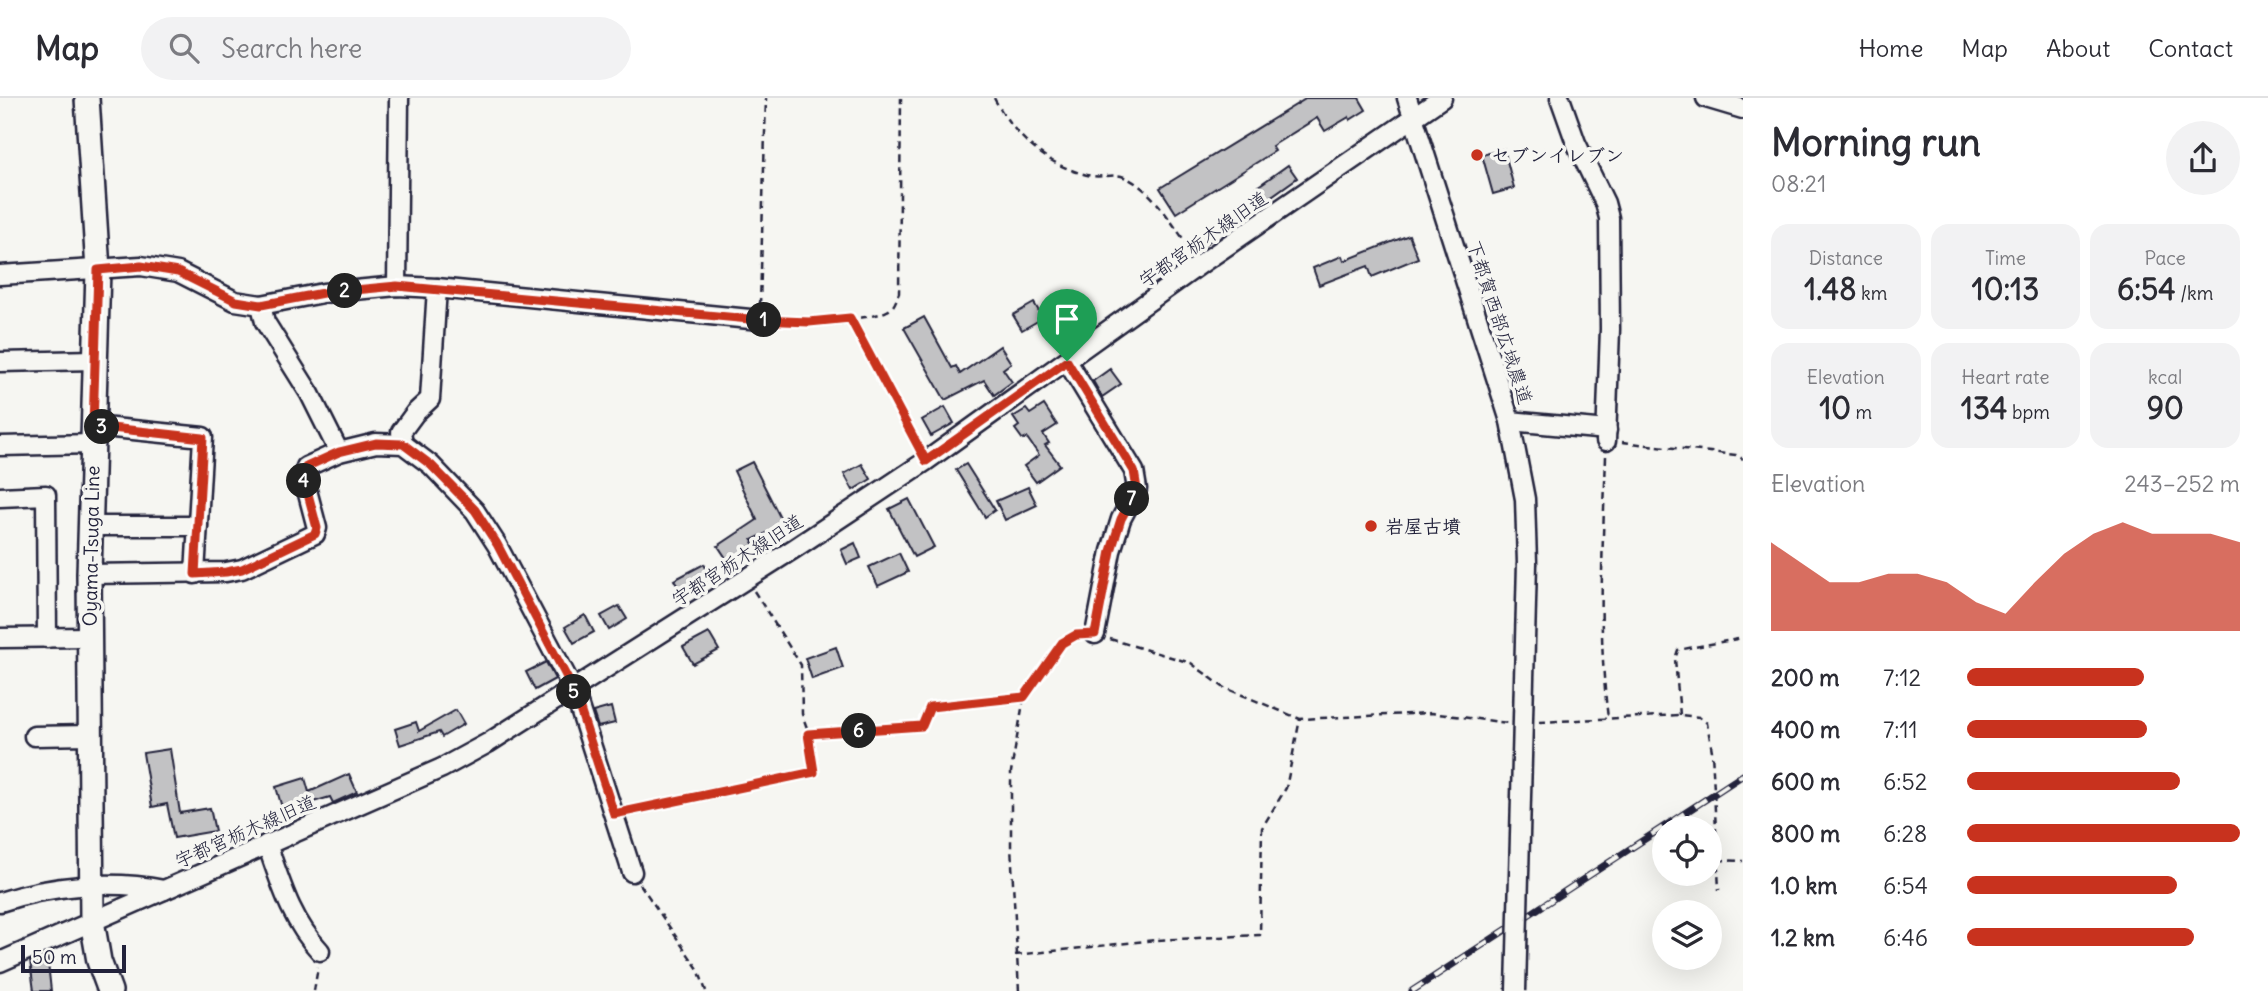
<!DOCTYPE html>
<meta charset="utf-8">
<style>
body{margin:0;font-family:Delius,"Klee One",sans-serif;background:#f2f2f3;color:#2b2b33;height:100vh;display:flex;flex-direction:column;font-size:26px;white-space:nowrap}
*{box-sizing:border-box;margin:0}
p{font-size:23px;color:#7c7c81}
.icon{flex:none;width:38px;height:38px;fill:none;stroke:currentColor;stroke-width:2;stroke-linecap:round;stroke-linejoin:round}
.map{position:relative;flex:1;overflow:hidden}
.drawer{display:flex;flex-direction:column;background:#fff;width:525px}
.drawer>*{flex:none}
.buttons{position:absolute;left:1652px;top:718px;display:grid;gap:14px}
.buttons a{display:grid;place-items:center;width:70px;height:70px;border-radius:50%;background:#fff;box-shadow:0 7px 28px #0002;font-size:35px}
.scale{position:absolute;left:21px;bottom:18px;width:105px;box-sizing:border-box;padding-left:7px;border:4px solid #22223b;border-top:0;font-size:19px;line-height:24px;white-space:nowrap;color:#22223b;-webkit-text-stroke:5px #f6f6f2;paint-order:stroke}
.pin{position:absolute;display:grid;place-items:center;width:60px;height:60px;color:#fff;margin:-72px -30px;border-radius:50% 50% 50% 0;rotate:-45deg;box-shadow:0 0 7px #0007}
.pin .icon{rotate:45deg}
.km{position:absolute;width:35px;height:35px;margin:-18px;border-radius:50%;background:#222;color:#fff;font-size:19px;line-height:35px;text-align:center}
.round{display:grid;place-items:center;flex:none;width:74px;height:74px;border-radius:37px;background:#f2f2f3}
.headline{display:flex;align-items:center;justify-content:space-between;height:119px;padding:0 28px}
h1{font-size:38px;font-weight:700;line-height:52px}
.stats{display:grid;grid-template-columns:repeat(3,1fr);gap:10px;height:119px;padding:7px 28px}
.stats div{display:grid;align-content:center;border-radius:18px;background:#f2f2f3;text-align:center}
.stats b{font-size:30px;font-weight:700}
.stats small{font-size:19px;font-weight:400}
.stats p{font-size:19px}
.chart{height:196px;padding:14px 28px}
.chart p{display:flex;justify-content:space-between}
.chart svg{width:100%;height:126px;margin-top:7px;fill:#c8321e;opacity:.7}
ul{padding:0 28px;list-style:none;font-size:23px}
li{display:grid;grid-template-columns:112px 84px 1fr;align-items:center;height:52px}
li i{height:18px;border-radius:9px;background:#c8321e}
header{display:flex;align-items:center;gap:42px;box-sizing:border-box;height:98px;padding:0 35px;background:#fff;border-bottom:2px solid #e1e1e2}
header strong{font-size:33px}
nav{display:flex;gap:38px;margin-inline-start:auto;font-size:24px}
.search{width:490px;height:63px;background:#f2f2f3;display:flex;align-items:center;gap:18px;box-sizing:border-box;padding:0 24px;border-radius:38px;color:#7c7c81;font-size:26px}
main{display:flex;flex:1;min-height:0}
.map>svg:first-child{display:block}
.building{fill:#c2c2c4;stroke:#22223b;stroke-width:2}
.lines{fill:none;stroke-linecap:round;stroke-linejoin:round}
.minor-casing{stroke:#22223b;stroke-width:23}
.major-casing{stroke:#22223b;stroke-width:28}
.path{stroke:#22223b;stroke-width:2.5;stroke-dasharray:7 5;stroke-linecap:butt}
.minor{stroke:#f6f6f2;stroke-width:18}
.major{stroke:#f6f6f2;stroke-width:23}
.rail-casing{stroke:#22223b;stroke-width:7}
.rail{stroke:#f6f6f2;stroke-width:4.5;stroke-dasharray:13;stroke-linecap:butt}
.minor-bridge-casing{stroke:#22223b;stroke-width:23;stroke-linecap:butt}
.minor-bridge{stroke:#f6f6f2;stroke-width:18}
.route-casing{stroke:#fff;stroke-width:14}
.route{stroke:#c8321e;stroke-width:9}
.poi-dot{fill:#c8321e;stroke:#f6f6f2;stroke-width:2.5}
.labels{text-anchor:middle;stroke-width:7;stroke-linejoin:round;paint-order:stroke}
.poi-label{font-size:19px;font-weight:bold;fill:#22223b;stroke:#f6f6f2;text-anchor:start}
.street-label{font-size:19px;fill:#22223b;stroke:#f6f6f2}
</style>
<header>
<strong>Map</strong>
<div class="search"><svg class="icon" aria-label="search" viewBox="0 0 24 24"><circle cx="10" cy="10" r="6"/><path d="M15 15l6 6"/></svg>Search here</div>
<nav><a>Home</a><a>Map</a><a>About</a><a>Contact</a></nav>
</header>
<main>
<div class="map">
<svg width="1743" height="893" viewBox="0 0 1743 893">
<rect width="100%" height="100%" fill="#f6f6f2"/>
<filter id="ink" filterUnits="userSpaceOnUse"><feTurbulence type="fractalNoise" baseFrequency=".0143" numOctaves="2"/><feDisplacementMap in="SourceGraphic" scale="14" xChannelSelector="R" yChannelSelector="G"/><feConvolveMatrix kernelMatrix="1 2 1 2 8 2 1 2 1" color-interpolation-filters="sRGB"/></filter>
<g filter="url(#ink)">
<g class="building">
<path d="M1307 0H1359L1366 12 1350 22 1349 19 1325 33 1317 20 1272 48 1275 53 1176 115 1160 90Z"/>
<path d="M1504 51 1514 90 1493 96 1482 57Z"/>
<path d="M1288 67 1297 80 1266 102 1257 89Z"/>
<path d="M1204 132 1212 141 1197 152 1190 143Z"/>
<path d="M1409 137 1418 160 1372 179 1368 168 1319 187 1313 170 1342 158 1344 163Z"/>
<path d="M1034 205 1043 220 1022 232 1013 217Z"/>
<path d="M924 219 952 270 956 268 960 276 1000 248 1011 265 1003 271 1012 284 994 297 984 282 945 302 904 230Z"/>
<path d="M1110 271 1121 286 1102 299 1093 283Z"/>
<path d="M1044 307 1057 327 1043 336 1049 345 1045 347 1060 367 1036 384 1024 368 1039 357 1027 340 1023 342 1015 331 1019 328 1013 319 1026 311 1030 316Z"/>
<path d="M945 309 954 325 931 338 922 322Z"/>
<path d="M752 364 784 427 752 442 754 446 728 463 718 448 757 422 734 373Z"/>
<path d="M862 366 871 381 853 392 844 376Z"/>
<path d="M966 366 995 412 985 419 956 372Z"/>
<path d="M1028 389 1037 407 1005 422 996 403Z"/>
<path d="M909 401 934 449 914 459 889 411Z"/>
<path d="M855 445 861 460 847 466 841 452Z"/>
<path d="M899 455 908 474 878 488 869 469Z"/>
<path d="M704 466 712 482 683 498 674 482Z"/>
<path d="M619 508 627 521 609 532 601 518Z"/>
<path d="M585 517 594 534 574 545 565 529Z"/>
<path d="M709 535 719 552 693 566 683 549Z"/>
<path d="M836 549 843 570 812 581 805 560Z"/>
<path d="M546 564 555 581 535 592 526 574Z"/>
<path d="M611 609 615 625 598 629 593 614Z"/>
<path d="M456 612 464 626 442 639 439 634 400 647 395 631 416 624 419 633Z"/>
<path d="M170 651 180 715 210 710 215 733 174 740 167 706 152 709 143 655Z"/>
<path d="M349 676 357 694 333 705 330 699 283 713 276 689 305 680 309 694Z"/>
<path d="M47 856 51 893H34L30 863Z"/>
</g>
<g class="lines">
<g class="minor-casing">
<g id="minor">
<path d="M1407 0 1510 323 1525 401 1527 465"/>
<path d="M1560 0 1576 45 1605 105 1609 120 1610 231 1606 343"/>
<path d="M1706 0 1743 11"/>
<path d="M0 177 141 168 178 174 235 203 261 207 323 195 397 188 437 190 760 222"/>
<path d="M397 188 399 0"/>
<path d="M261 207 265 224 310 296 339 354"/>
<path d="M1067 263 1134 373 1137 391 1121 421 1111 453 1095 536"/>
<path d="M0 264 95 262"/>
<path d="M1510 323 1607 332"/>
<path d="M93 328 203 339 195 476"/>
<path d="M403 346 401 334 415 315 430 301 437 190"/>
<path d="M0 348 93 346"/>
<path d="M0 399 46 397 47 540"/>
<path d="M91 428H198"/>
<path d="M89 476 226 474 242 471 315 436 317 430 303 377 306 369 339 354 376 345 403 346 431 367 475 413 497 447 574 593 632 774"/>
<path d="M0 540 90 539"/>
<path d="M34 638 90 637"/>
<path d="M267 746C281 786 291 822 320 853"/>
<path d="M0 804C51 787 111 782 164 792"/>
<path d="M0 864 442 670 488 645 795 450 926 363 1202 165 1442 0"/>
</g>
</g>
<g class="major-casing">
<path id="major" d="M87 0 98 172 89 476 92 823 99 863 110 893"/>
</g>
<g class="path">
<path d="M994 0C1015 40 1048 69 1092 78 1102 80 1115 75 1124 79 1155 92 1173 129 1193 154"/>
<path d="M760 207 766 0"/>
<path d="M850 220 919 351"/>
<path d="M776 222C800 223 867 224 887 213 895 209 896 202 899 195L901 0"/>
<path d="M1622 344 1736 357 1743 361"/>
<path d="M1606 358C1603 446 1597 533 1608 620"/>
<path d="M754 493 801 567 802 616 809 636"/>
<path d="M1110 541 1191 565 1223 589 1300 621 1431 615 1508 625"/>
<path d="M1680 617 1675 561 1678 552 1743 540"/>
<path d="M1539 624 1680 617 1699 619 1707 625 1712 653 1719 792"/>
<path d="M629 713 814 674 809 636 922 628 930 609 1024 599"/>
<path d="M1718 762 1743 763"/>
<path d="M640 786 698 871 706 893"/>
<path d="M1015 857 1156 842 1260 837 1262 730 1286 690 1300 621"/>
<path d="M314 893 318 869"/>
<path d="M1019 893 1011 748V674L1024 599 1062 545 1080 537"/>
</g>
<use href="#minor" class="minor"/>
<use href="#major" class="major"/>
<g class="rail-casing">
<path id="rail" d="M1412 893 1743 677"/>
</g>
<use href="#rail" class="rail"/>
<g class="minor-bridge-casing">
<path id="minor-bridge" d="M1516 893 1527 465"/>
</g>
<use href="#minor-bridge" class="minor-bridge"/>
</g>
</g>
<g class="lines" filter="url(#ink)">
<g class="route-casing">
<path id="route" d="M141 168 178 174 236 203 261 207 323 195 397 188 760 222 809 224 850 220 926 363 1067 263 1134 373 1137 391 1121 421 1111 453 1095 536 1076 537 1062 545 1024 599 930 609 922 628 808 636 814 674 614 716 574 593 497 446 475 412 431 367 403 346 376 345 339 354 306 369 303 377 317 430 315 436 242 471 226 474 195 476 203 340 93 328 98 172Z"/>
</g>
<use href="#route" class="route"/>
</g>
<g class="poi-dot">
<circle cx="1477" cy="57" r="7"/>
<circle cx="1371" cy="428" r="7"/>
</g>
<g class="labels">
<g class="poi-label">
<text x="1491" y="64">セブンイレブン</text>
<text x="1385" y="435">岩屋古墳</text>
</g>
<g class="street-label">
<text transform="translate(1203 141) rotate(-35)" y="7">宇都宮栃木線旧道</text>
<text transform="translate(1500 224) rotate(72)" y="7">下都賀西部広域農道</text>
<text transform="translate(91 448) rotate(-89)" y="7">Oyama-Tsuga Line</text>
<text transform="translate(737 462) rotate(-33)" y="7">宇都宮栃木線旧道</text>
<text transform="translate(245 733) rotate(-24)" y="7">宇都宮栃木線旧道</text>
</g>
</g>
</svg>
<div class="buttons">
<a><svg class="icon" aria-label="locate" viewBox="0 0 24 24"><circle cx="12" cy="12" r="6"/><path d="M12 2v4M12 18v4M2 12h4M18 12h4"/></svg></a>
<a><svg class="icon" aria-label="layers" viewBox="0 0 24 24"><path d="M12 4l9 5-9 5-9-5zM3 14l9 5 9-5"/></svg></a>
</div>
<div class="scale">50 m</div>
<div class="pin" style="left:1067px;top:263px;background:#1e9e55"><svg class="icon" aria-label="arrive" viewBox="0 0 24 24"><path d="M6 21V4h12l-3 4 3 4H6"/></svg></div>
<b class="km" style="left:764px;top:222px">1</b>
<b class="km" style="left:345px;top:193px">2</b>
<b class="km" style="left:102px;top:329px">3</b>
<b class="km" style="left:304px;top:383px">4</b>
<b class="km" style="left:574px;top:594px">5</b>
<b class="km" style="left:859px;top:633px">6</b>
<b class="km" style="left:1132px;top:401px">7</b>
</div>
<section class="drawer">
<div class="headline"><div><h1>Morning run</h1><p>08:21</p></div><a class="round"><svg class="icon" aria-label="share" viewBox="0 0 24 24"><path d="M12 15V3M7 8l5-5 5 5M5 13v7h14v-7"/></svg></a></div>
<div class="stats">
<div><p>Distance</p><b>1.48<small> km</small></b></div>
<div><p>Time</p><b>10:13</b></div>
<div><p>Pace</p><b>6:54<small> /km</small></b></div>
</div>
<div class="stats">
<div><p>Elevation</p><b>10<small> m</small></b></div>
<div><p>Heart rate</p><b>134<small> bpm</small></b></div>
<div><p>kcal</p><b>90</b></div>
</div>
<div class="chart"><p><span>Elevation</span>243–252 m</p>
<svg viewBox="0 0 160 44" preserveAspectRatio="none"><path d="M0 44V13L10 20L20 27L30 27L40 24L50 24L60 27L70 34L80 38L90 27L100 17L110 10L120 6L130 10L140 10L150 10L160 13V44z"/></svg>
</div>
<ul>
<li><b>200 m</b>7:12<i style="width:65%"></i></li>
<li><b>400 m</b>7:11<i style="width:66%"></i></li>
<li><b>600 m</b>6:52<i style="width:78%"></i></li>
<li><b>800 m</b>6:28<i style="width:100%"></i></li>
<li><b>1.0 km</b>6:54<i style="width:77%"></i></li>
<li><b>1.2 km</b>6:46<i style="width:83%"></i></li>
</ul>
</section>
</main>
